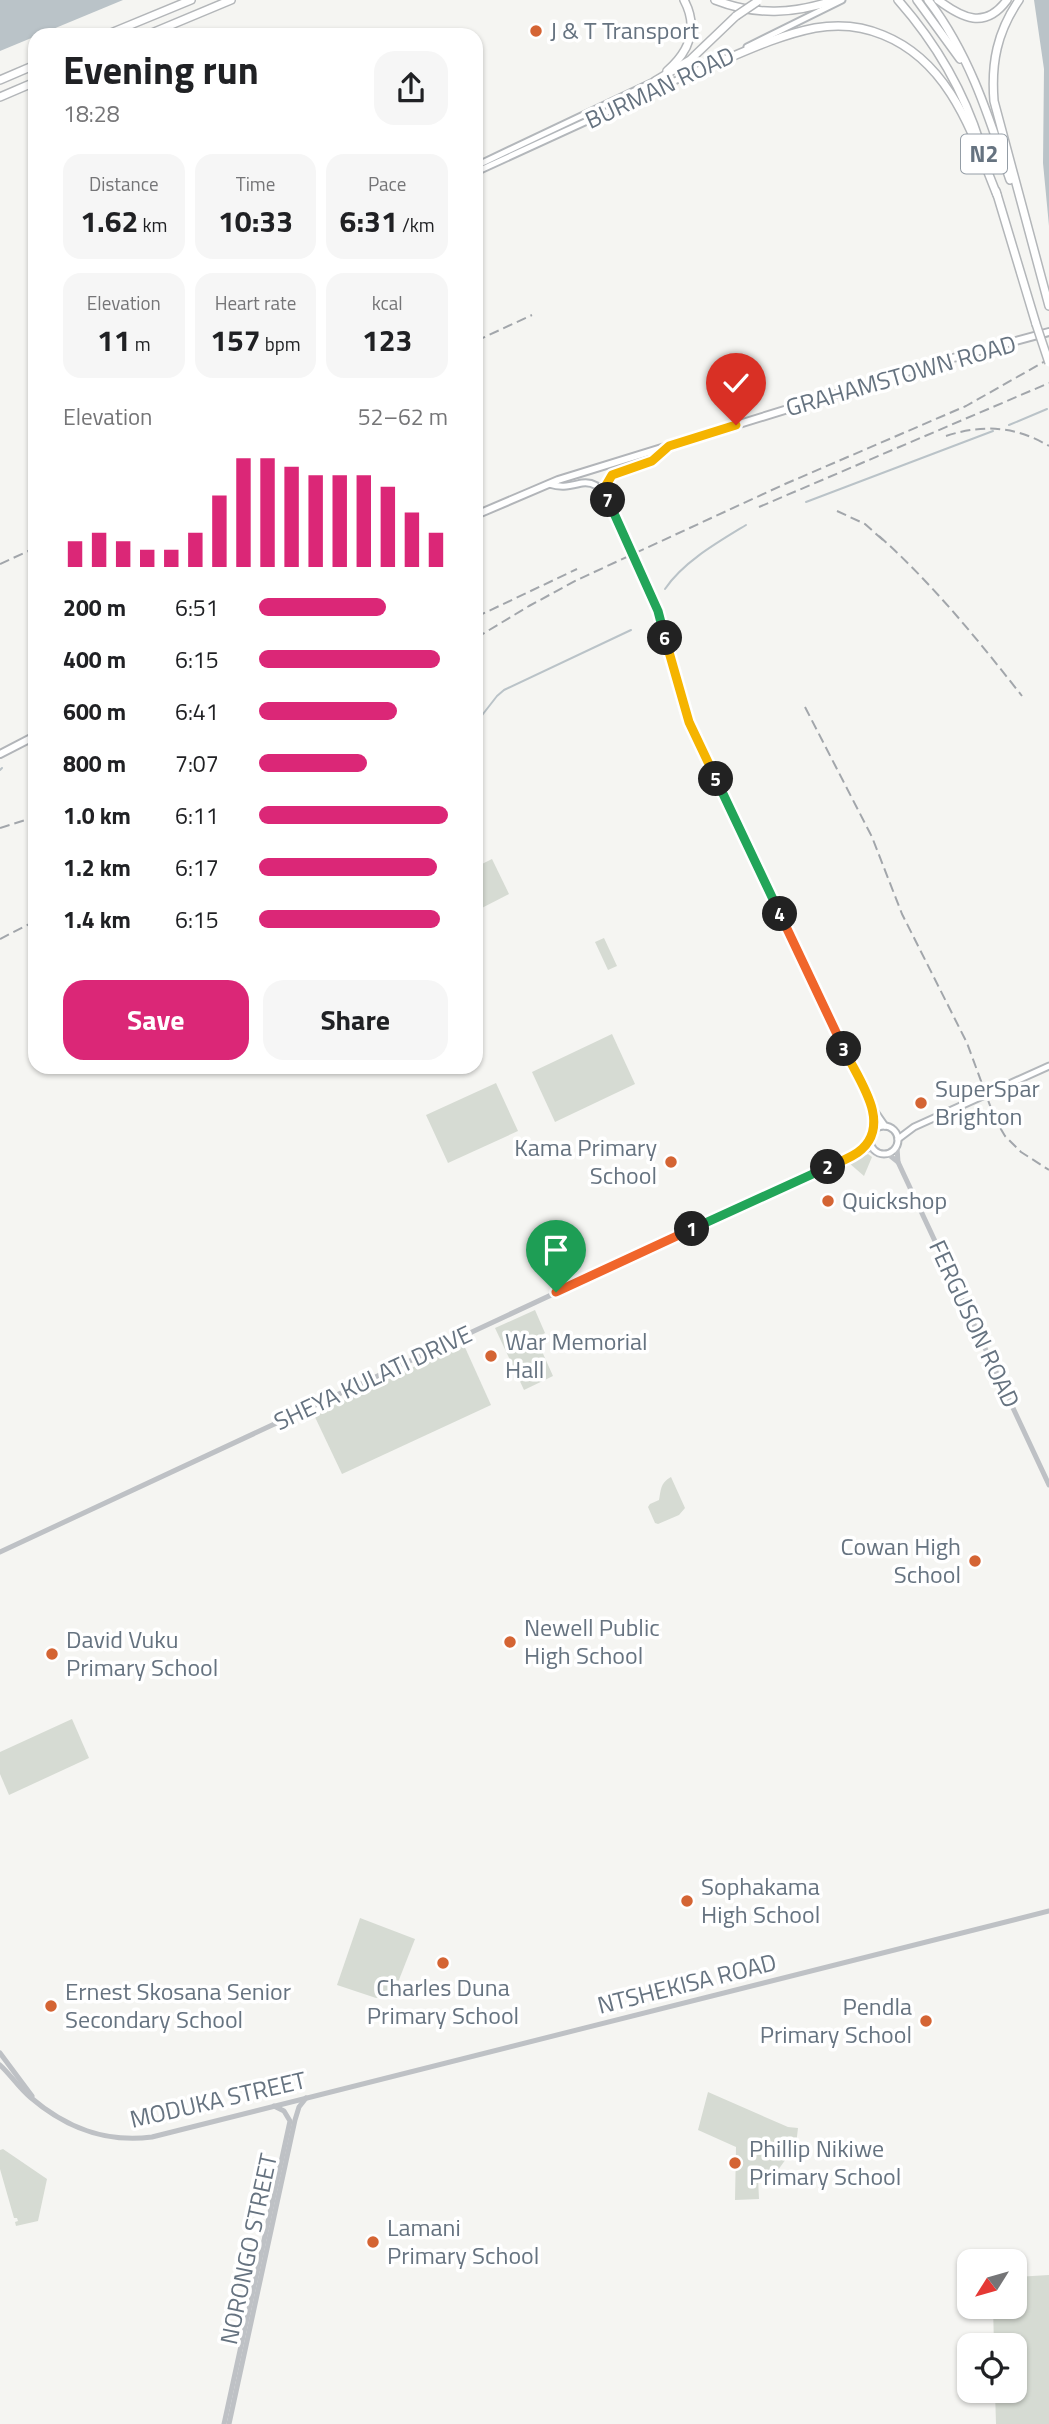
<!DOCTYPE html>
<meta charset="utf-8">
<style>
body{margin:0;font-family:"Titillium Web",sans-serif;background:#f6f6f6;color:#202124;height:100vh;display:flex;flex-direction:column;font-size:26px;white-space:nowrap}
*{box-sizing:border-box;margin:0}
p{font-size:23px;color:#757577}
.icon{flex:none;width:38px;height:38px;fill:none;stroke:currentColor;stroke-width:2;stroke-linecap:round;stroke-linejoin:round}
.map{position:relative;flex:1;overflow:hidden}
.drawer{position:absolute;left:28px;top:28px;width:455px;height:1046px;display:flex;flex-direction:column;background:#fff;border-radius:21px;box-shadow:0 2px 5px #0004}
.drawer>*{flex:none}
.needle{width:46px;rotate:233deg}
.controls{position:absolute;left:957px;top:2249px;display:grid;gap:14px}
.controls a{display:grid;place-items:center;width:70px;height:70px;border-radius:14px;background:#fff;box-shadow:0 2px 5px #0004;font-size:35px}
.pin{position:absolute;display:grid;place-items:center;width:60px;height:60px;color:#fff;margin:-72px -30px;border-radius:50% 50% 50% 0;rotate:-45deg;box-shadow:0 0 7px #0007}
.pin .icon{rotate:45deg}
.km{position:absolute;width:35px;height:35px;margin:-18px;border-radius:50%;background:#222;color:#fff;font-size:19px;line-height:35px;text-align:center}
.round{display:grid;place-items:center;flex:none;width:74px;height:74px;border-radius:21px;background:#f6f6f6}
.headline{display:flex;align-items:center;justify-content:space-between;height:119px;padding:0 35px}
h1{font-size:38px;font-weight:700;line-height:52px}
.metrics{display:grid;grid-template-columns:repeat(3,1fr);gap:10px;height:119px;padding:7px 35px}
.metrics div{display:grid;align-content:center;border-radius:18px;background:#f6f6f6;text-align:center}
.metrics b{font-size:30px;font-weight:700}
.metrics small{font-size:19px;font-weight:400}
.metrics p{font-size:19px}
.chart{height:196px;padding:14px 35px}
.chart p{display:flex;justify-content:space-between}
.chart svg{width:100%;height:126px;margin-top:7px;stroke:#db2777;stroke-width:6}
.action{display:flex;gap:14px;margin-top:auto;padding:14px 35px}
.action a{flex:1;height:80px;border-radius:21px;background:#db2777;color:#fff;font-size:28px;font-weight:700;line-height:80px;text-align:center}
.action a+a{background:#f6f6f6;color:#202124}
ul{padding:0 35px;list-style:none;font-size:23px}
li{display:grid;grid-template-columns:112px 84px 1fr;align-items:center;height:52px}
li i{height:18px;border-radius:9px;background:#db2777}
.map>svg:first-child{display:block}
.green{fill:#d6dbd3}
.water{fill:#bac3c8}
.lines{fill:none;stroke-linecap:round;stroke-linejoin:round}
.stream{stroke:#bac3c8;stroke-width:2}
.secondary-casing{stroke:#b3b7bb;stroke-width:9}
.primary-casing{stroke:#b2b5b9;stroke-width:10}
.motorway-casing{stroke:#b3b6b9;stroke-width:10}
.tertiary{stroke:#bec1c5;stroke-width:5}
.secondary{stroke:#fff;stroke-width:5}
.primary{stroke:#fff;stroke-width:6}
.motorway{stroke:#fff;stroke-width:7}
.rail{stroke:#a2a6ab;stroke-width:2;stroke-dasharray:10 5;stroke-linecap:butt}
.secondary-bridge-casing{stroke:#b3b7bb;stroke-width:9;stroke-linecap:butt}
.motorway-bridge-casing{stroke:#b3b6b9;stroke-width:10;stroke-linecap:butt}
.secondary-bridge{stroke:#fff;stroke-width:5}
.motorway-bridge{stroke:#fff;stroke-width:7}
.split-1-casing{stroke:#fff;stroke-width:14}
.split-2-casing{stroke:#fff;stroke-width:14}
.split-3-casing{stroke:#fff;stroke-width:14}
.split-4-casing{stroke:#fff;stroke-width:14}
.split-5-casing{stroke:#fff;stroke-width:14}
.split-6-casing{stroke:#fff;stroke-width:14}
.split-7-casing{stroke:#fff;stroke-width:14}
.split-8-casing{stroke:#fff;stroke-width:14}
.split-1{stroke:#f0652b;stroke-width:9}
.split-2{stroke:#22a559;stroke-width:9}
.split-3{stroke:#f5b400;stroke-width:9}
.split-4{stroke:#f0652b;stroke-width:9}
.split-5{stroke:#22a559;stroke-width:9}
.split-6{stroke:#f5b400;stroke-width:9}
.split-7{stroke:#22a559;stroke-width:9}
.split-8{stroke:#f5b400;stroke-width:9}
.poi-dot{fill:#d46433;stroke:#fff;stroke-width:2.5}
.labels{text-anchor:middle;stroke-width:7;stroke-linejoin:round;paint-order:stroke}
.shield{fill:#fff;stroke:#949da6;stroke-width:2}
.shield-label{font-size:23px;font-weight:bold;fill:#667380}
.poi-label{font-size:24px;fill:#667380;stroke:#fff;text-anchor:start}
.street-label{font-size:24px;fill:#667380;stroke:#fff}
</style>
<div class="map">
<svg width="1049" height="2424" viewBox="0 0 1049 2424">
<rect width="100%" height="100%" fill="#f5f5f2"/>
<g class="green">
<path d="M492 859 509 894 476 911V867Z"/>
<path d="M604 938 617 966 608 970 595 942Z"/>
<path d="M612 1034 635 1084 555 1122 532 1072Z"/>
<path d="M496 1083 518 1131 448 1163 426 1115Z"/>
<path d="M868 1154 872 1157 864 1176 849 1163Z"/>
<path d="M535 1310 545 1333 536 1338 553 1376 524 1390 495 1328Z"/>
<path d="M463 1343 491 1405 342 1474 314 1415Z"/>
<path d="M671 1477 685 1508 679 1515 658 1524 655 1523 648 1507 650 1504 659 1500C661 1490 660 1483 671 1477Z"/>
<path d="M72 1719 89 1758 9 1795 0 1774V1752Z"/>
<path d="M360 1918 415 1939 393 1995 376 1998 337 1985Z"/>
<path d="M708 2092 788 2127 798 2128 796 2145 773 2177 758 2178 759 2199 735 2200 736 2147 698 2130Z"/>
<path d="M3 2149 47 2179 38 2221 16 2226 15 2222 18 2221 17 2218H14L0 2169V2150Z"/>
<path d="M1049 2275V2424H996L995 2391 1015 2390V2345H994L993 2307 1015 2306V2277Z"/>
</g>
<g class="water">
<path d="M0 0H123L0 51Z"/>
<path d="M1034 0H1049V226L1043 163 1044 69Z"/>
</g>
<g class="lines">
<g class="stream">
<path d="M1009 425 1047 409"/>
<path d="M806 502 993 431"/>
<path d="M665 589C683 562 718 542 746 525"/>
<path d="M476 723 497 696 504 690 631 630"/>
<path d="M0 770 2 768"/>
</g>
<g class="secondary-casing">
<g id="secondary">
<path d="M747 47 842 0"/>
<path d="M476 166 655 81"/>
<path d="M476 172 681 78"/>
<path d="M549 484C562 488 568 486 582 483 608 479 616 518 625 536"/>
<path d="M606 493C605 469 632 470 649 463 656 460 661 453 666 448"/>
<path d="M642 573 658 611 670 662 689 722 871 1106 885 1126"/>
<circle cx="884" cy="1140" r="14"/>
<path d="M898 1139 914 1127 1049 1066"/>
</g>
</g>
<g class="primary-casing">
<g id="primary">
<path d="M476 515 558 480 953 358 1049 332"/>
<path d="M0 754 35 736"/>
</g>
</g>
<g class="motorway-casing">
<g id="motorway">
<path d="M715 0C756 16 794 14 835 0"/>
<path d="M898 0C935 42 963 89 980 143"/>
<path d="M917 0 960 59"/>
<path d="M928 0C969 53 989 117 1010 180"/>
<path d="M938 0C962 18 985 30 1007 0"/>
<path d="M1019 0C997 32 991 63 994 101L1049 306"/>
<path d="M106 35 191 0"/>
<path d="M147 35 231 0"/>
<path d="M667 71C689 52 699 28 684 0"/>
<path d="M680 78C724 62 769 37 815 28 838 24 862 26 883 35 950 62 972 133 997 195"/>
<path d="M0 80 35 65"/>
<path d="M655 81 690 60 736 16"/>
<path d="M0 97 35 82"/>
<path d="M996 191 1036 324"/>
</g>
</g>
<g class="tertiary">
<path d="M897 1148 898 1162 1049 1485"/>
<path d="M860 1151 870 1140"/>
<path d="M888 1154 898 1162"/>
<path d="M0 1552 860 1151 874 1149"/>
<path d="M0 2053 32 2096"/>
<path d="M0 2065C11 2075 19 2088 30 2097 66 2128 105 2143 152 2137L1049 1911"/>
<path d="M224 2424 290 2121 284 2111 274 2106"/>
<path d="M229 2424 295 2120 299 2107 306 2098"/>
</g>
<use href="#secondary" class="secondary"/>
<use href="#primary" class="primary"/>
<use href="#motorway" class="motorway"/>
<g class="rail">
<path d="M476 341 532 315"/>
<path d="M946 436C983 424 1015 426 1049 446"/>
<path d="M759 507 1049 383"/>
<path d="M837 511 865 524 884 541"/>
<path d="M879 536C932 583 978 640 1022 696"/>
<path d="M0 564 35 548"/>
<path d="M476 617 577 569"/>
<path d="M476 638 529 606 577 580 785 484 966 406 1049 359"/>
<path d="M805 707 872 837 902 914 967 1043 995 1119 1005 1136 1021 1152 1049 1170"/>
<path d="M0 828 35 817"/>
<path d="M0 939 35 921"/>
</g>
<g class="secondary-bridge-casing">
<path id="secondary-bridge" d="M625 536 642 573"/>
</g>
<g class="motorway-bridge-casing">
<g id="motorway-bridge">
<path d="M736 16 758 1"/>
<path d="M1036 324 1049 363"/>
</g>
</g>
<use href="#secondary-bridge" class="secondary-bridge"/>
<use href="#motorway-bridge" class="motorway-bridge"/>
</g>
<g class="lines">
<g class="split-1-casing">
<path id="split-1" d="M556 1292 692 1229"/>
</g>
<g class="split-2-casing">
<path id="split-2" d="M692 1229 828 1167"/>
</g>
<g class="split-3-casing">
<path id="split-3" d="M828 1167C839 1162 854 1157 862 1149 892 1121 857 1078 844 1049"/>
</g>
<g class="split-4-casing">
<path id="split-4" d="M780 914 844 1049"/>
</g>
<g class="split-5-casing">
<path id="split-5" d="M716 779 780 914"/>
</g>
<g class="split-6-casing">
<path id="split-6" d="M665 638 689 722 716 779"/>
</g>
<g class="split-7-casing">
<path id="split-7" d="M608 500 658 611 665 638"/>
</g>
<g class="split-8-casing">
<path id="split-8" d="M608 500 605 487 612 475 652 461 669 446 736 425"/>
</g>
<use href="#split-1" class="split-1"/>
<use href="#split-2" class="split-2"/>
<use href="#split-3" class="split-3"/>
<use href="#split-4" class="split-4"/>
<use href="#split-5" class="split-5"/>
<use href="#split-6" class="split-6"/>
<use href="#split-7" class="split-7"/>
<use href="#split-8" class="split-8"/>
</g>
<g class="poi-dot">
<circle cx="536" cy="31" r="7"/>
<circle cx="921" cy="1103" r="7"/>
<circle cx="671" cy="1162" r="7"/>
<circle cx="828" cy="1201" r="7"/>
<circle cx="491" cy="1356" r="7"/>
<circle cx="975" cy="1561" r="7"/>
<circle cx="510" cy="1642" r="7"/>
<circle cx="52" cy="1654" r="7"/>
<circle cx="687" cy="1901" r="7"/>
<circle cx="443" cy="1963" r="7"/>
<circle cx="51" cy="2006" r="7"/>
<circle cx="926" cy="2021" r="7"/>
<circle cx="735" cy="2163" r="7"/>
<circle cx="373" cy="2242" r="7"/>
</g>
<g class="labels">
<rect class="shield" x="961" y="134.5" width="46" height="39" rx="5"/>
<g class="shield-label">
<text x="984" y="162">N2</text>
</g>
<g class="poi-label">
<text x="550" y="39">J &amp; T Transport</text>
<text x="935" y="1097">SuperSpar<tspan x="935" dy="28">Brighton</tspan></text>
<text x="657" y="1156" text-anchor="end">Kama Primary<tspan x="657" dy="28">School</tspan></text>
<text x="842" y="1209">Quickshop</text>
<text x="505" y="1350">War Memorial<tspan x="505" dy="28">Hall</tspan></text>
<text x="961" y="1555" text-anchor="end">Cowan High<tspan x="961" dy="28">School</tspan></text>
<text x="524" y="1636">Newell Public<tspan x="524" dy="28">High School</tspan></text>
<text x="66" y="1648">David Vuku<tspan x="66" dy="28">Primary School</tspan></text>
<text x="701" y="1895">Sophakama<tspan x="701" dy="28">High School</tspan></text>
<text x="443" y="1996" text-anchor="middle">Charles Duna<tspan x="443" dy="28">Primary School</tspan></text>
<text x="65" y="2000">Ernest Skosana Senior<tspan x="65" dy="28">Secondary School</tspan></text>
<text x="912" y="2015" text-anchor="end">Pendla<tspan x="912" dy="28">Primary School</tspan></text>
<text x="749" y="2157">Phillip Nikiwe<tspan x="749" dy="28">Primary School</tspan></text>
<text x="387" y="2236">Lamani<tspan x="387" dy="28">Primary School</tspan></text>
</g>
<g class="street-label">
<text transform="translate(660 88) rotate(-25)" y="8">BURMAN ROAD</text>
<text transform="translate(901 376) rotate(-16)" y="8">GRAHAMSTOWN ROAD</text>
<text transform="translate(974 1324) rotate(65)" y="8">FERGUSON ROAD</text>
<text transform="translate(373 1378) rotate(-25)" y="8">SHEYA KULATI DRIVE</text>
<text transform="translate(687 1984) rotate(-14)" y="8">NTSHEKISA ROAD</text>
<text transform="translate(218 2100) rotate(-13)" y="8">MODUKA STREET</text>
<text transform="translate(249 2249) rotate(-78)" y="8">NORONGO STREET</text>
</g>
</g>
</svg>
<div class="controls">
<a><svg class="needle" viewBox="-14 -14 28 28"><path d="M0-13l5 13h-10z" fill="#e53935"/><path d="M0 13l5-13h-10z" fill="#757577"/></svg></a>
<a><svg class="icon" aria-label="locate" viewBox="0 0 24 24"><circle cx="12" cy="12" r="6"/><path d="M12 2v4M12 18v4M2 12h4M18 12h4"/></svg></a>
</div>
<div class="pin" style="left:556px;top:1292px;background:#1e9e55"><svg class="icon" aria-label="arrive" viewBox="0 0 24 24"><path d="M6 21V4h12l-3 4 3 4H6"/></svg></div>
<div class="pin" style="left:736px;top:425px;background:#d93025"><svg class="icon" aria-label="check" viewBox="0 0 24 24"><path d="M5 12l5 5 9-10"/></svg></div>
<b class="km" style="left:692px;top:1229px">1</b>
<b class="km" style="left:828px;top:1167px">2</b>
<b class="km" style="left:844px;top:1049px">3</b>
<b class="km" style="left:780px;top:914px">4</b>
<b class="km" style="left:716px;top:779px">5</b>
<b class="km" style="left:665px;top:638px">6</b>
<b class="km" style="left:608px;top:500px">7</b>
<section class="drawer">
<div class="headline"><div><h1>Evening run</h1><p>18:28</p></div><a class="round"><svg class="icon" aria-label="share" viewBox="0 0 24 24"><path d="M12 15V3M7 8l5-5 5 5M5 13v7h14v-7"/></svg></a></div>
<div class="metrics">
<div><p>Distance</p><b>1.62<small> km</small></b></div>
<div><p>Time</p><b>10:33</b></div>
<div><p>Pace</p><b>6:31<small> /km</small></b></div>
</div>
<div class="metrics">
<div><p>Elevation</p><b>11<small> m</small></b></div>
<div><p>Heart rate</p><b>157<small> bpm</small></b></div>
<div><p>kcal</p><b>123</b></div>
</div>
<div class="chart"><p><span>Elevation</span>52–62 m</p>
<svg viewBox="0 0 160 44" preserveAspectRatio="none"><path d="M5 44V35M15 44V32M25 44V35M35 44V38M45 44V38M55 44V32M65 44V19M75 44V6M85 44V6M95 44V9M105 44V12M115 44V12M125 44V12M135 44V16M145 44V25M155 44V32"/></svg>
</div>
<ul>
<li><b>200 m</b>6:51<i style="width:67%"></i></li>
<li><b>400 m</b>6:15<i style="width:96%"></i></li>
<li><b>600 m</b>6:41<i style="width:73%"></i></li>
<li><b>800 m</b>7:07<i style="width:57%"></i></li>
<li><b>1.0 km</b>6:11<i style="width:100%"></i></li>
<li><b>1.2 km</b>6:17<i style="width:94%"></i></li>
<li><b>1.4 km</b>6:15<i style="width:96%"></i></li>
</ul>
<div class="action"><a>Save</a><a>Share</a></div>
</section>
</div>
